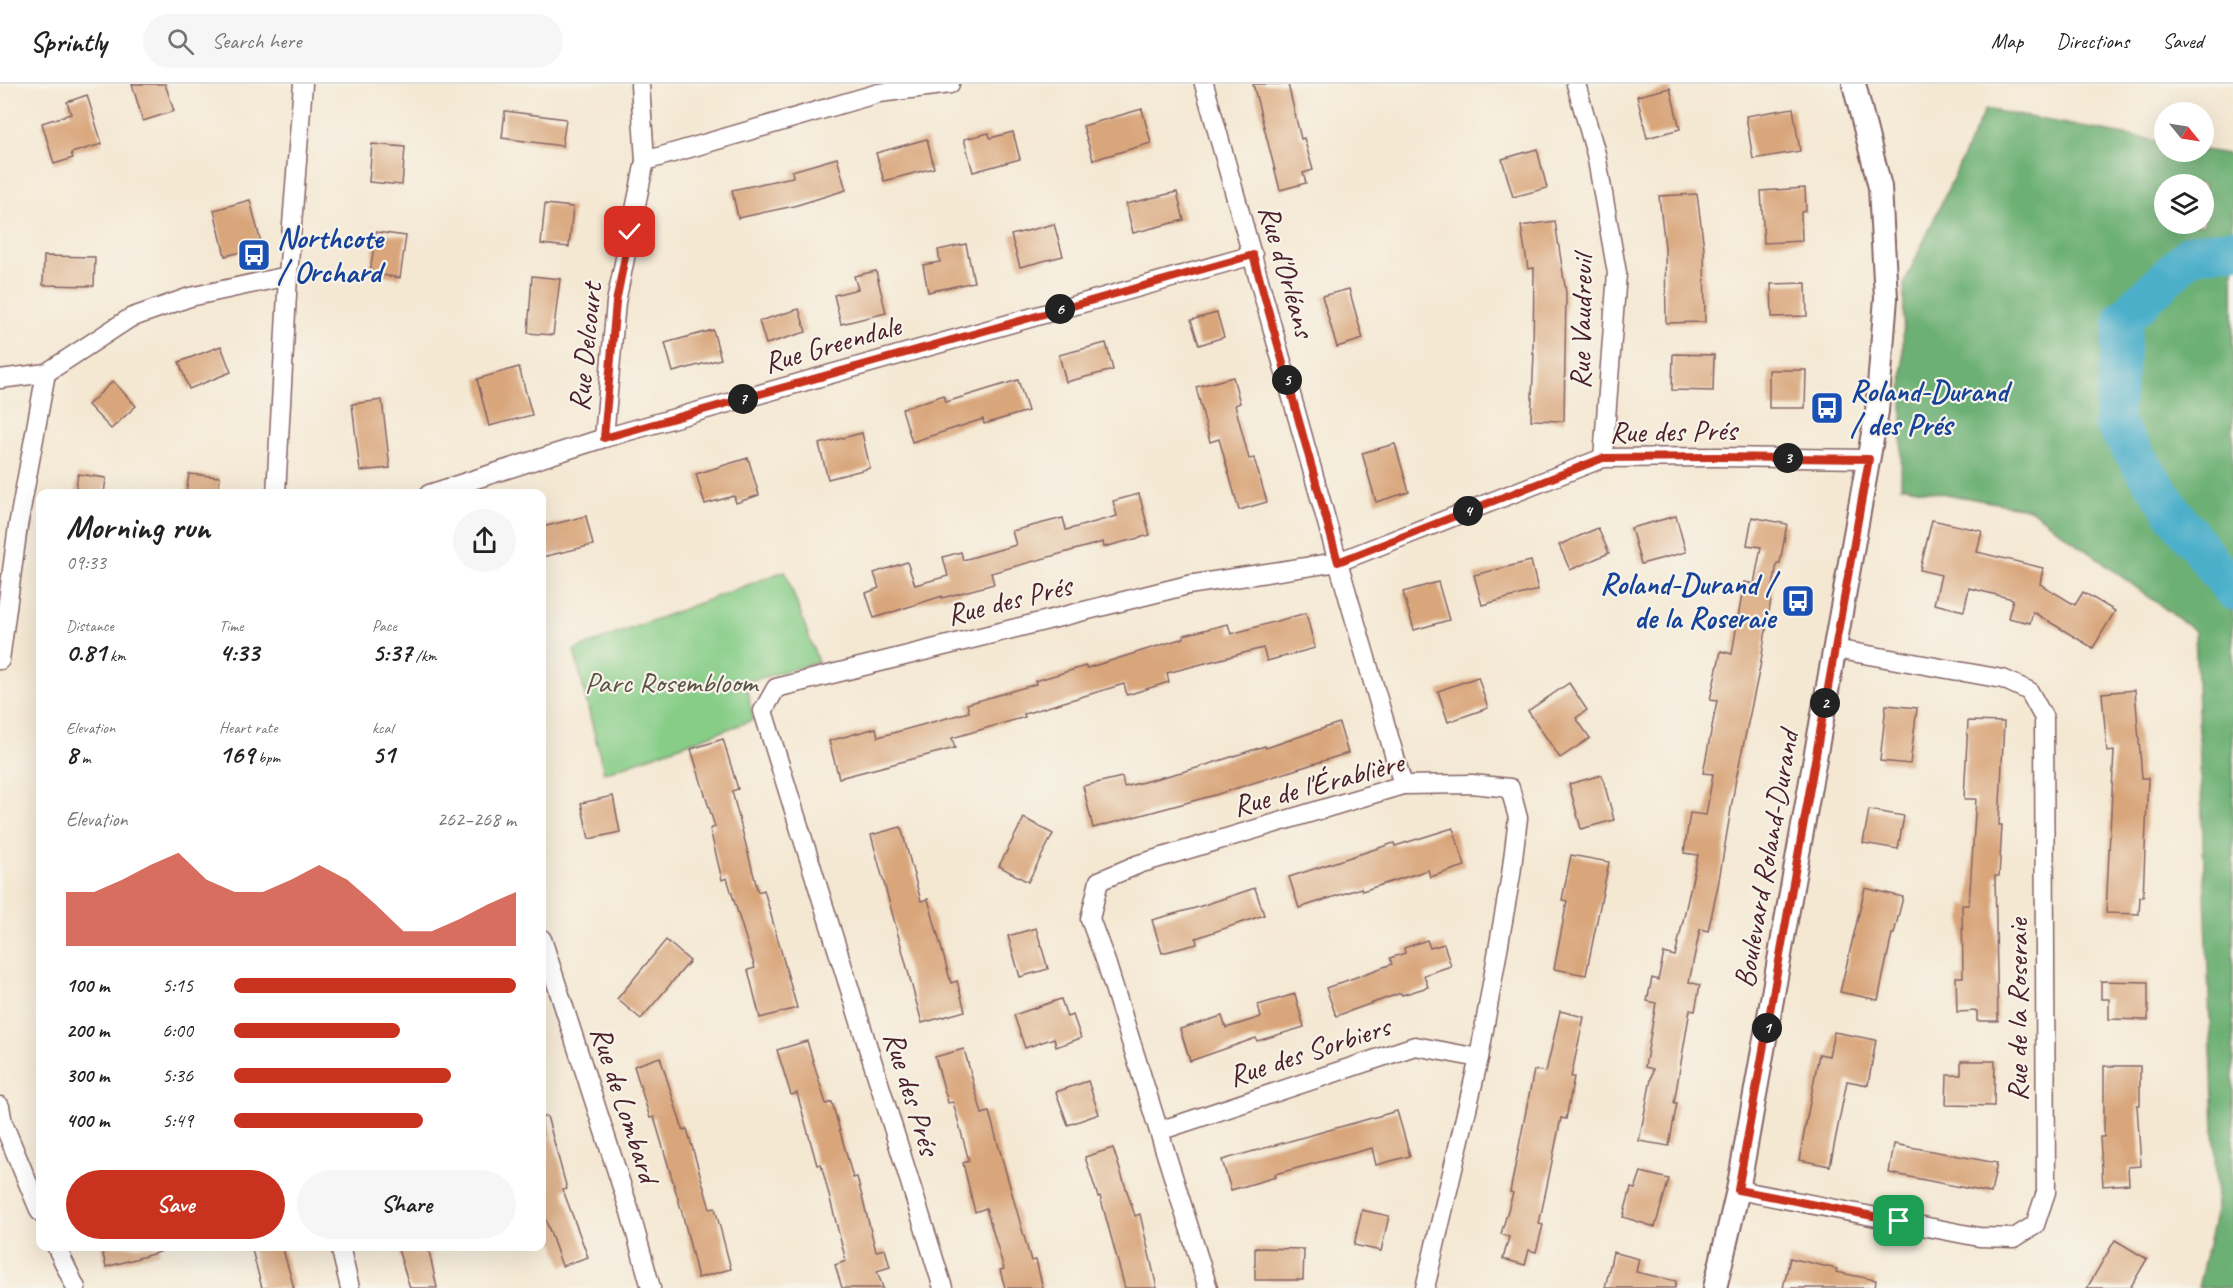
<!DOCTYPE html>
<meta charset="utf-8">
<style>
body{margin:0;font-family:Caveat,sans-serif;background:#f6f6f6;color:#222;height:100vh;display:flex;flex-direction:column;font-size:22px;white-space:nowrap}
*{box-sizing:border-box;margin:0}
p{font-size:20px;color:#767676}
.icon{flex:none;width:33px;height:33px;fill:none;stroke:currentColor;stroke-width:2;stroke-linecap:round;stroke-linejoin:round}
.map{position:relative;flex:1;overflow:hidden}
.panel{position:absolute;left:36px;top:405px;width:510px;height:762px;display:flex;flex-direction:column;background:#fff;border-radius:12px;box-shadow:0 6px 24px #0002}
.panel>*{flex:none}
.needle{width:39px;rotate:120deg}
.controls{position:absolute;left:2154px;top:18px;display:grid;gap:12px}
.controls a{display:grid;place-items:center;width:60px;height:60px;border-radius:50%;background:#fff;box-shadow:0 6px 24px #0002;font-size:30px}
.pin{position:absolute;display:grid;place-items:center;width:51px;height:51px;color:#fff;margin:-26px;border-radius:12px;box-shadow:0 3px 9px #0006}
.km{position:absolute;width:30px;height:30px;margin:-15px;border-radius:50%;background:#222;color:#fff;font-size:16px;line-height:30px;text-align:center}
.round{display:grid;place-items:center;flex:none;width:63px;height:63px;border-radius:32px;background:#f6f6f6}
.summary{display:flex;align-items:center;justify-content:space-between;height:102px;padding:0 30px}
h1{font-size:33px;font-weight:700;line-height:45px}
.metrics{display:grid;grid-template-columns:repeat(3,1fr);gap:9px;height:102px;padding:6px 30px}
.metrics div{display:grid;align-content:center}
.metrics b{font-size:26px;font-weight:700}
.metrics small{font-size:16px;font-weight:400}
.metrics p{font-size:16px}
.chart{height:168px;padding:12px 30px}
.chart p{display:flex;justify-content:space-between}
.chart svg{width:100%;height:108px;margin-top:6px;fill:#c8321e;opacity:.7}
.action{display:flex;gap:12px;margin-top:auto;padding:12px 30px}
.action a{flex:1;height:69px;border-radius:36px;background:#c8321e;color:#fff;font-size:24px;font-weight:700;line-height:69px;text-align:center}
.action a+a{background:#f6f6f6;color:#222}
ul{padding:0 30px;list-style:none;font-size:20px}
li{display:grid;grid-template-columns:96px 72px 1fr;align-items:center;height:45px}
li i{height:15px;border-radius:8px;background:#c8321e}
header{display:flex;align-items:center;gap:36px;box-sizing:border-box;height:84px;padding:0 30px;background:#fff;border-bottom:2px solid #e0e0e0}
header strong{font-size:28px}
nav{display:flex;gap:33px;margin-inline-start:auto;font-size:21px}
.search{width:420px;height:54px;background:#f6f6f6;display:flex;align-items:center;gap:15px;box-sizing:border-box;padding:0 21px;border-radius:33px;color:#767676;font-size:22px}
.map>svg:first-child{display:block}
.green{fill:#87cd88;stroke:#68765a;stroke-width:1.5}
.forest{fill:#6db074;stroke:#5c6850;stroke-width:1.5;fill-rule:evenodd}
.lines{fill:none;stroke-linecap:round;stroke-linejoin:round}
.river{stroke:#4bafca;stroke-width:39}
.building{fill:#d9a67b}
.minor-casing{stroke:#866566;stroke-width:21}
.tertiary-casing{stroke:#866566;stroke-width:26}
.minor{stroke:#fff;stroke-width:18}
.tertiary{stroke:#fff;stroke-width:22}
.route-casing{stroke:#fff;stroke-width:12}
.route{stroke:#c8321e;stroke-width:8}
.labels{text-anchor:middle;stroke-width:4.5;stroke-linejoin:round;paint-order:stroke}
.transit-label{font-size:30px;font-weight:bold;fill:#164399;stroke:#f7f3e8;text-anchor:start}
.street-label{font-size:30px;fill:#4a1f2b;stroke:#f7f3e8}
.park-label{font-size:30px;fill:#5c5347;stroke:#f7f3e8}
</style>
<header>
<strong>Sprintly</strong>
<div class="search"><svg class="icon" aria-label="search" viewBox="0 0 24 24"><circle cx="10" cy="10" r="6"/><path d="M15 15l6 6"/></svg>Search here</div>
<nav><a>Map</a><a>Directions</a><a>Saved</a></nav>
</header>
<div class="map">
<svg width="2233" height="1204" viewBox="0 0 2233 1204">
<rect width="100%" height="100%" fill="#f7f3e8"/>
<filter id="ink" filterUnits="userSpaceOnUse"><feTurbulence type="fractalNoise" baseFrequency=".0167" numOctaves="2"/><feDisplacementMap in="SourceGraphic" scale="12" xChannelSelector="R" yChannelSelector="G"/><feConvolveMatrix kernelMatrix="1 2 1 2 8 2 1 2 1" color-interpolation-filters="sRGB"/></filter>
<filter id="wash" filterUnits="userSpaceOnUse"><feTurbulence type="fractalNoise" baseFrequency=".008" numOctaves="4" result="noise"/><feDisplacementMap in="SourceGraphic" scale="24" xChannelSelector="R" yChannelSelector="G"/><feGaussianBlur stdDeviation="1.35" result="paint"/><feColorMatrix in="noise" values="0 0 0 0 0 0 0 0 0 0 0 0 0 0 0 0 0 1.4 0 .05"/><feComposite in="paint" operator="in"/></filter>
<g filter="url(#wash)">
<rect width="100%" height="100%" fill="#f4e8d3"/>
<path class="green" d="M785 487 818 578 746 598 753 636 604 689 574 566Z"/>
<path class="forest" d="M1985 25 2164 58V68H2204V66L2233 71V1204H2198L2217 1122 2195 547 2030 425 1901 402 1904 200ZM2164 100H2204V140H2164Z"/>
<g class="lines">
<path class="river" d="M2233 164 2192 169 2124 234 2113 338 2178 435 2233 507"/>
</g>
<g id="blocks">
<g class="building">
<path d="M132 0H165L174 27 143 37Z"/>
<path d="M1253 0H1288L1301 55 1304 54 1313 86 1303 89 1306 99 1280 106Z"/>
<path d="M1670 4 1680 45 1647 54 1637 12Z"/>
<path d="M87 11 102 60 71 69 73 74 54 80 42 39 71 30 67 18Z"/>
<path d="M1793 24 1800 67 1753 75 1746 32Z"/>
<path d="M1142 25 1151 59 1093 76 1083 42Z"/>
<path d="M505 27 566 35 562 62 502 54Z"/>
<path d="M1013 48 1020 75 973 88 964 55 989 49 990 54Z"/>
<path d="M927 55 934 84 884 97 876 69Z"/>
<path d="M372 60 405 63 402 101 369 98Z"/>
<path d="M1537 65 1547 104 1513 113 1502 75Z"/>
<path d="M837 74 846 106 794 122 738 134 732 106 793 93 792 87Z"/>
<path d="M1805 104 1806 127 1801 128 1802 157 1764 159 1761 107Z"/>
<path d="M1177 108 1184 136 1133 149 1126 120Z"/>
<path d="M1697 110 1704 164 1705 238 1666 239 1665 163 1659 112Z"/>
<path d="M250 116 262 163 225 172 214 126Z"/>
<path d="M545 120 573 123 569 163 541 160Z"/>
<path d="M1555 137 1566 209 1564 337 1531 336 1534 270H1533L1534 184 1528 185 1521 142Z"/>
<path d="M1054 140 1063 172 1020 183 1011 151Z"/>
<path d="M376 148 406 152 400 194 370 189Z"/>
<path d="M966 160 974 198 928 208 923 181 940 178 938 166Z"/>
<path d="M44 172 95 173 94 202 43 201Z"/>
<path d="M876 187 886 229 841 240 834 211 858 205 854 192Z"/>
<path d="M532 192 560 195 553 251 528 249Z"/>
<path d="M1806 199 1807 232 1772 233 1771 200Z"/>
<path d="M1349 205 1363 255 1337 263 1322 212Z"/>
<path d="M799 225 806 248 766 260 759 237Z"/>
<path d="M1217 229 1224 253 1199 261 1191 236Z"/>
<path d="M713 246 721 275 673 288 665 259Z"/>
<path d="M1106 259 1113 286 1066 298 1059 271Z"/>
<path d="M221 262 231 288 189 305 179 278Z"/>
<path d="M1673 270 1714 271 1713 307 1672 306Z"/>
<path d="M519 283 532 331 489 342 477 295Z"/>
<path d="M1769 286H1806L1805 324H1769Z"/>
<path d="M1233 293 1240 319 1235 321 1249 375 1254 374 1267 418 1239 426 1219 355 1210 358 1196 303Z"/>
<path d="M1018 296 1028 327 984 340 983 335 912 358 902 325 944 311 946 318Z"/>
<path d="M113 297 136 322 111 345 88 321Z"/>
<path d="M382 316 390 384 360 387 352 320Z"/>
<path d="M862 349 870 384 828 395 819 360Z"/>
<path d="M1395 360 1409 408 1376 418 1362 369Z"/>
<path d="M748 374 759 411 736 419 734 412 705 420 696 390Z"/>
<path d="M78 390 106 394 104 410H75Z"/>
<path d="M189 390 220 393 218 410H186Z"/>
<path d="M1139 410 1150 451 1104 463 1103 458 991 489 994 500 942 514V512L874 534 866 509 879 504 874 489 907 478 915 501 948 492 943 473 961 468 963 476 1016 461 1012 447 1063 434 1066 446 1117 432 1113 417Z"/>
<path d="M586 432 593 461 542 473V443Z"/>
<path d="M1676 432 1686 468 1641 480 1631 444Z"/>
<path d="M1752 433 1787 440 1780 479H1777L1760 583 1736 695 1718 802 1708 847 1700 845 1689 898 1700 901 1695 927 1690 926 1674 1019H1677L1669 1062 1639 1057 1653 985 1645 983 1656 919 1647 917 1652 894 1658 896 1664 869 1675 872 1698 771 1684 769 1690 729 1706 731 1713 690 1703 689 1717 617 1710 616 1721 567 1732 570 1744 498 1754 500 1761 463 1747 461Z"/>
<path d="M1932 436 1982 447 1977 468 2043 484 2040 500 2075 521 2083 508 2115 527 2093 564 2033 528 2030 539 2008 534 2013 515 1969 504 1964 527 1934 520 1941 491 1920 486Z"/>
<path d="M1598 444 1609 469 1570 486 1559 461Z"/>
<path d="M1531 477 1538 506 1482 521 1474 491Z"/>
<path d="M1438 498 1449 536 1414 546 1403 508Z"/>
<path d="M1306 529 1315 564 1267 577 1263 564 1167 589 1169 598 1127 611 1124 600 1024 630 1025 633 952 654 955 664 839 694 829 657 876 644 878 653 969 628 967 620 1036 600 1035 597 1086 582 1087 584 1184 554V551L1228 540 1231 550Z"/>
<path d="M1478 593 1488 624 1448 638 1438 607Z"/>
<path d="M1569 599 1587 626 1576 634 1590 654 1560 674 1528 627Z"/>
<path d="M2135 606 2142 694H2148L2143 813H2140L2139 830 2106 829 2114 667 2107 668 2102 609Z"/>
<path d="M1886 621 1917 624 1910 680 1880 677Z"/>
<path d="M1968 637 2004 638 1999 741H2002L1999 792H1995L1998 937H1977V927L1957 928 1956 893H1963L1962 821H1969L1976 715H1964Z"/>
<path d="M1339 639 1348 669 1215 711 1093 744 1083 702 1122 693 1124 703 1197 684 1265 662 1266 664Z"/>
<path d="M723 655 738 705 732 707 758 808 764 806 797 924 760 934 748 886 755 884 727 794 722 796 710 745 715 743 691 665Z"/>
<path d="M1602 691 1614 736 1581 745 1569 700Z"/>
<path d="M613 712 620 748 589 755 581 719Z"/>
<path d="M1869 726 1904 732 1898 765 1863 759Z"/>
<path d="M1024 734 1053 750 1028 798 999 782Z"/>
<path d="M901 743 921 817 928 815 951 899 957 897 965 927 922 939 871 751Z"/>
<path d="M1453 744 1465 782 1430 793 1428 786 1362 807 1361 804 1299 824 1289 793 1394 759 1395 762Z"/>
<path d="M1571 771 1609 778 1586 891 1554 885 1567 817 1562 816Z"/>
<path d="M1255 804 1264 831 1196 854 1197 860 1162 869 1152 836 1195 824Z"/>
<path d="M1865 804 1903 813 1894 850H1892L1878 916 1840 908Z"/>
<path d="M1036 844 1048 885 1020 893 1008 852Z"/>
<path d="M666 856 690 877 641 935 617 915Z"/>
<path d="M1427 856 1430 864 1444 860 1451 882 1424 891 1428 903 1402 911 1401 909 1336 932 1326 904 1392 880 1390 874 1405 869 1404 864Z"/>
<path d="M2101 897 2148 898V936L2109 935V915H2101Z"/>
<path d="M1295 910 1304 943 1257 957 1256 954 1190 977 1180 945 1222 932 1226 944 1261 933 1258 921Z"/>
<path d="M1061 915 1067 933 1073 931 1081 954 1056 963 1054 954 1025 964 1014 931Z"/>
<path d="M1560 927 1584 933 1571 993H1574L1566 1035 1561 1034 1539 1140 1543 1141 1536 1168 1529 1166 1525 1181 1503 1175 1509 1153 1501 1150 1513 1109 1510 1108 1534 986 1546 988Z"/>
<path d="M1834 948 1876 956 1868 1001 1847 997 1830 1082 1799 1076 1819 970 1829 972Z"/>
<path d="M807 957 826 1020 832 1018 853 1094 857 1093 876 1167 885 1165 890 1183 877 1187 883 1204H842L835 1181 846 1177 821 1080 817 1081 797 1009 791 1011 777 966Z"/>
<path d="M964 965 982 1030 989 1028 1031 1177 1036 1176 1043 1204H1005L1000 1186 1004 1185 986 1124 975 1128 963 1079 969 1077 953 1018 948 1019 935 973Z"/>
<path d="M660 973 683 1046 687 1045 710 1125 715 1124 731 1185 698 1194 683 1132 654 1033 650 1034 634 982Z"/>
<path d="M1961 977H1995L1994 1022 1946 1021 1947 991H1961Z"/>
<path d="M2104 982H2140V1021H2137L2141 1082 2128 1083 2129 1100 2103 1102 2100 1053H2104Z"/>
<path d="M1088 997 1099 1030 1068 1041 1056 1008Z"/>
<path d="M1397 1027 1410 1072 1376 1081 1372 1064 1275 1090 1276 1093 1231 1106 1222 1076Z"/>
<path d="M547 1032 567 1105 563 1106 588 1173 562 1182 542 1125V1033Z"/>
<path d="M1894 1060 1997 1079 1991 1109 1889 1089Z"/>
<path d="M1113 1064 1135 1132 1140 1130 1157 1204H1125L1100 1112 1098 1113 1085 1073Z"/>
<path d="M1641 1088 1669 1095 1655 1143 1623 1133 1631 1104 1635 1105Z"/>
<path d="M1362 1126 1389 1132 1381 1167 1354 1161Z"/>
<path d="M2115 1156 2147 1175 2130 1204H2087Z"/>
<path d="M101 1162H159L160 1168 106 1183Z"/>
<path d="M251 1162H282L294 1204H262Z"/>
<path d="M397 1162H428L437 1204H410Z"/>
<path d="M1255 1164 1304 1165 1303 1196H1255Z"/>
<path d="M1613 1168 1639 1175 1636 1188 1676 1197 1675 1204H1605Z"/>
<path d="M1790 1174 1837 1185 1836 1188 1876 1196 1875 1204H1783Z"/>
</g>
</g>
</g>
<g filter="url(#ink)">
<use href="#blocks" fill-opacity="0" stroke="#866566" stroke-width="1.5"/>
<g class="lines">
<g class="minor-casing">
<g id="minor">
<path d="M1204 0 1338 478 1403 701"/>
<path d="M1576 0 1596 70 1617 189 1603 374"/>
<path d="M645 77 879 9 950 0"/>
<path d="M0 295 46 289 130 234 190 213 288 192"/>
<path d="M604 354 616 218 645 77 640 1"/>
<path d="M276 410 288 192 303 0"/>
<path d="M429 410 604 354 1253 171"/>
<path d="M0 576 18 442 46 289"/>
<path d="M542 855 630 1128 651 1204"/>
<path d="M0 1022 3 1039 40 1128"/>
<path d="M1159 1047 1415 962 1479 974"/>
<path d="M1738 1106 1979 1153 2014 1154 2035 1141 2046 1108 2044 634 2029 607 2003 595 1835 565"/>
<path d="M56 1162 76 1204"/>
<path d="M340 1162 350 1204"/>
<path d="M943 1204 763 627 776 604 1188 501 1338 478 1603 374 1716 373 1869 375"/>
<path d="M1208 1204 1106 878 1090 835 1099 797 1139 780 1403 701 1472 700 1510 704 1518 734 1511 791 1479 974 1425 1204"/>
</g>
</g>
<g class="tertiary-casing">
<path id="tertiary" d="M1715 1204 1738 1106 1877 327 1886 214 1880 103 1854 0"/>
</g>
<use href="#minor" class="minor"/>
<use href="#tertiary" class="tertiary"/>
</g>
</g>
<g class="lines" filter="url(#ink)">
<g class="route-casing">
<path id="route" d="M630 148 616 218 604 354 1253 171 1338 478 1603 374 1716 373 1869 375 1738 1106 1899 1137"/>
</g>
<use href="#route" class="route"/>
</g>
<defs>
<g id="bus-square" transform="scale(1.725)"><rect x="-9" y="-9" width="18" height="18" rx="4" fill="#1a4fb4" stroke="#f7f3e8"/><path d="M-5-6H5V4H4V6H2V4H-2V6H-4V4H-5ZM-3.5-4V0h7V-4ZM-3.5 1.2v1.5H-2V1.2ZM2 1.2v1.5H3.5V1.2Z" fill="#fff"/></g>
</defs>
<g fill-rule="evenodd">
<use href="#bus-square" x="254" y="171"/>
<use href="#bus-square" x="1827" y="324"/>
<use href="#bus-square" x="1798" y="517"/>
</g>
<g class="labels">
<g class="transit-label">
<text x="277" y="164">Northcote<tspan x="277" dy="34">/ Orchard</tspan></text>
<text x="1850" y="317">Roland-Durand<tspan x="1850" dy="34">/ des Prés</tspan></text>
<text x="1775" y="510" text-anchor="end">Roland-Durand /<tspan x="1775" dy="34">de la Roseraie</tspan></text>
</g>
<g class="street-label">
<text transform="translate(1287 187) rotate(74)" y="10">Rue d'Orléans</text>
<text transform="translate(1581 238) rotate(-89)" y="10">Rue Vaudreuil</text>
<text transform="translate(832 260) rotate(-16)" y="10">Rue Greendale</text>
<text transform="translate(585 263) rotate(-84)" y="10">Rue Delcourt</text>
<text transform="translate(1673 347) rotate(-1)" y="10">Rue des Prés</text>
<text transform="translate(1009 516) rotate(-14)" y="10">Rue des Prés</text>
<text transform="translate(1318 700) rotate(-15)" y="10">Rue de l'Érablière</text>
<text transform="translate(1766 775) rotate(-80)" y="10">Boulevard Roland-Durand</text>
<text transform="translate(2017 926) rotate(-90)" y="10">Rue de la Roseraie</text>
<text transform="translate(1309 967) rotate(-18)" y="10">Rue des Sorbiers</text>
<text transform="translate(912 1009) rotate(73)" y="10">Rue des Prés</text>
<text transform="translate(625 1020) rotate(72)" y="10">Rue de Lombard</text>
</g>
<g class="park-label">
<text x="671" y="608">Parc Rosembloom</text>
</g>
</g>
</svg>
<div class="controls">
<a><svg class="needle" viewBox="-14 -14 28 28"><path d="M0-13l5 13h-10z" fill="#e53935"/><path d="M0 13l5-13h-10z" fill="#767676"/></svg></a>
<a><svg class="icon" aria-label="layers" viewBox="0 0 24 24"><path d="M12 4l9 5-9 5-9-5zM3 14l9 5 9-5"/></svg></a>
</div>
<div class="pin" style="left:1899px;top:1137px;background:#1e9e55"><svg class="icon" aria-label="arrive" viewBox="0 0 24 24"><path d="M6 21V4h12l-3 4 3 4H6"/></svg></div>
<div class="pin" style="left:630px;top:148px;background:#d93025"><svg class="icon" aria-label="check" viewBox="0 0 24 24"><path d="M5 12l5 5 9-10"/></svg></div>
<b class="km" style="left:1767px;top:944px">1</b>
<b class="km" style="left:1825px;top:619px">2</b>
<b class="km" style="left:1788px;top:374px">3</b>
<b class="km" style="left:1468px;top:427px">4</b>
<b class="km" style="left:1287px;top:296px">5</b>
<b class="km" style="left:1060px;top:225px">6</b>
<b class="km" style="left:743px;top:315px">7</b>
<section class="panel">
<div class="summary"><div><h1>Morning run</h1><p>09:33</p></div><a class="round"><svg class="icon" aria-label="share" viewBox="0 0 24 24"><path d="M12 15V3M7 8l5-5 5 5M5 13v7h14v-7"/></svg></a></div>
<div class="metrics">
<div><p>Distance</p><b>0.81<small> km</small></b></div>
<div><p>Time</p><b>4:33</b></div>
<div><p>Pace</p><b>5:37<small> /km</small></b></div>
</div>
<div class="metrics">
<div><p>Elevation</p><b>8<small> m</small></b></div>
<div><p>Heart rate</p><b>169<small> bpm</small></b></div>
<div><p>kcal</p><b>51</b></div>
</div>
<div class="chart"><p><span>Elevation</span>262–268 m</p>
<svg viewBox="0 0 160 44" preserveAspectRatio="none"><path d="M0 44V22L10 22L20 17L30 11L40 6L50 17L60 22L70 22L80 17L90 11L100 17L110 27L120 38L130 38L140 33L150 27L160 22V44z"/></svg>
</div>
<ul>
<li><b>100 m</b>5:15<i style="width:100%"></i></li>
<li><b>200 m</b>6:00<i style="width:59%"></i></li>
<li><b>300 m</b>5:36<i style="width:77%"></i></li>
<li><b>400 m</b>5:49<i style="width:67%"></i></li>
</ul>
<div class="action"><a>Save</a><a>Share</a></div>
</section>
</div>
